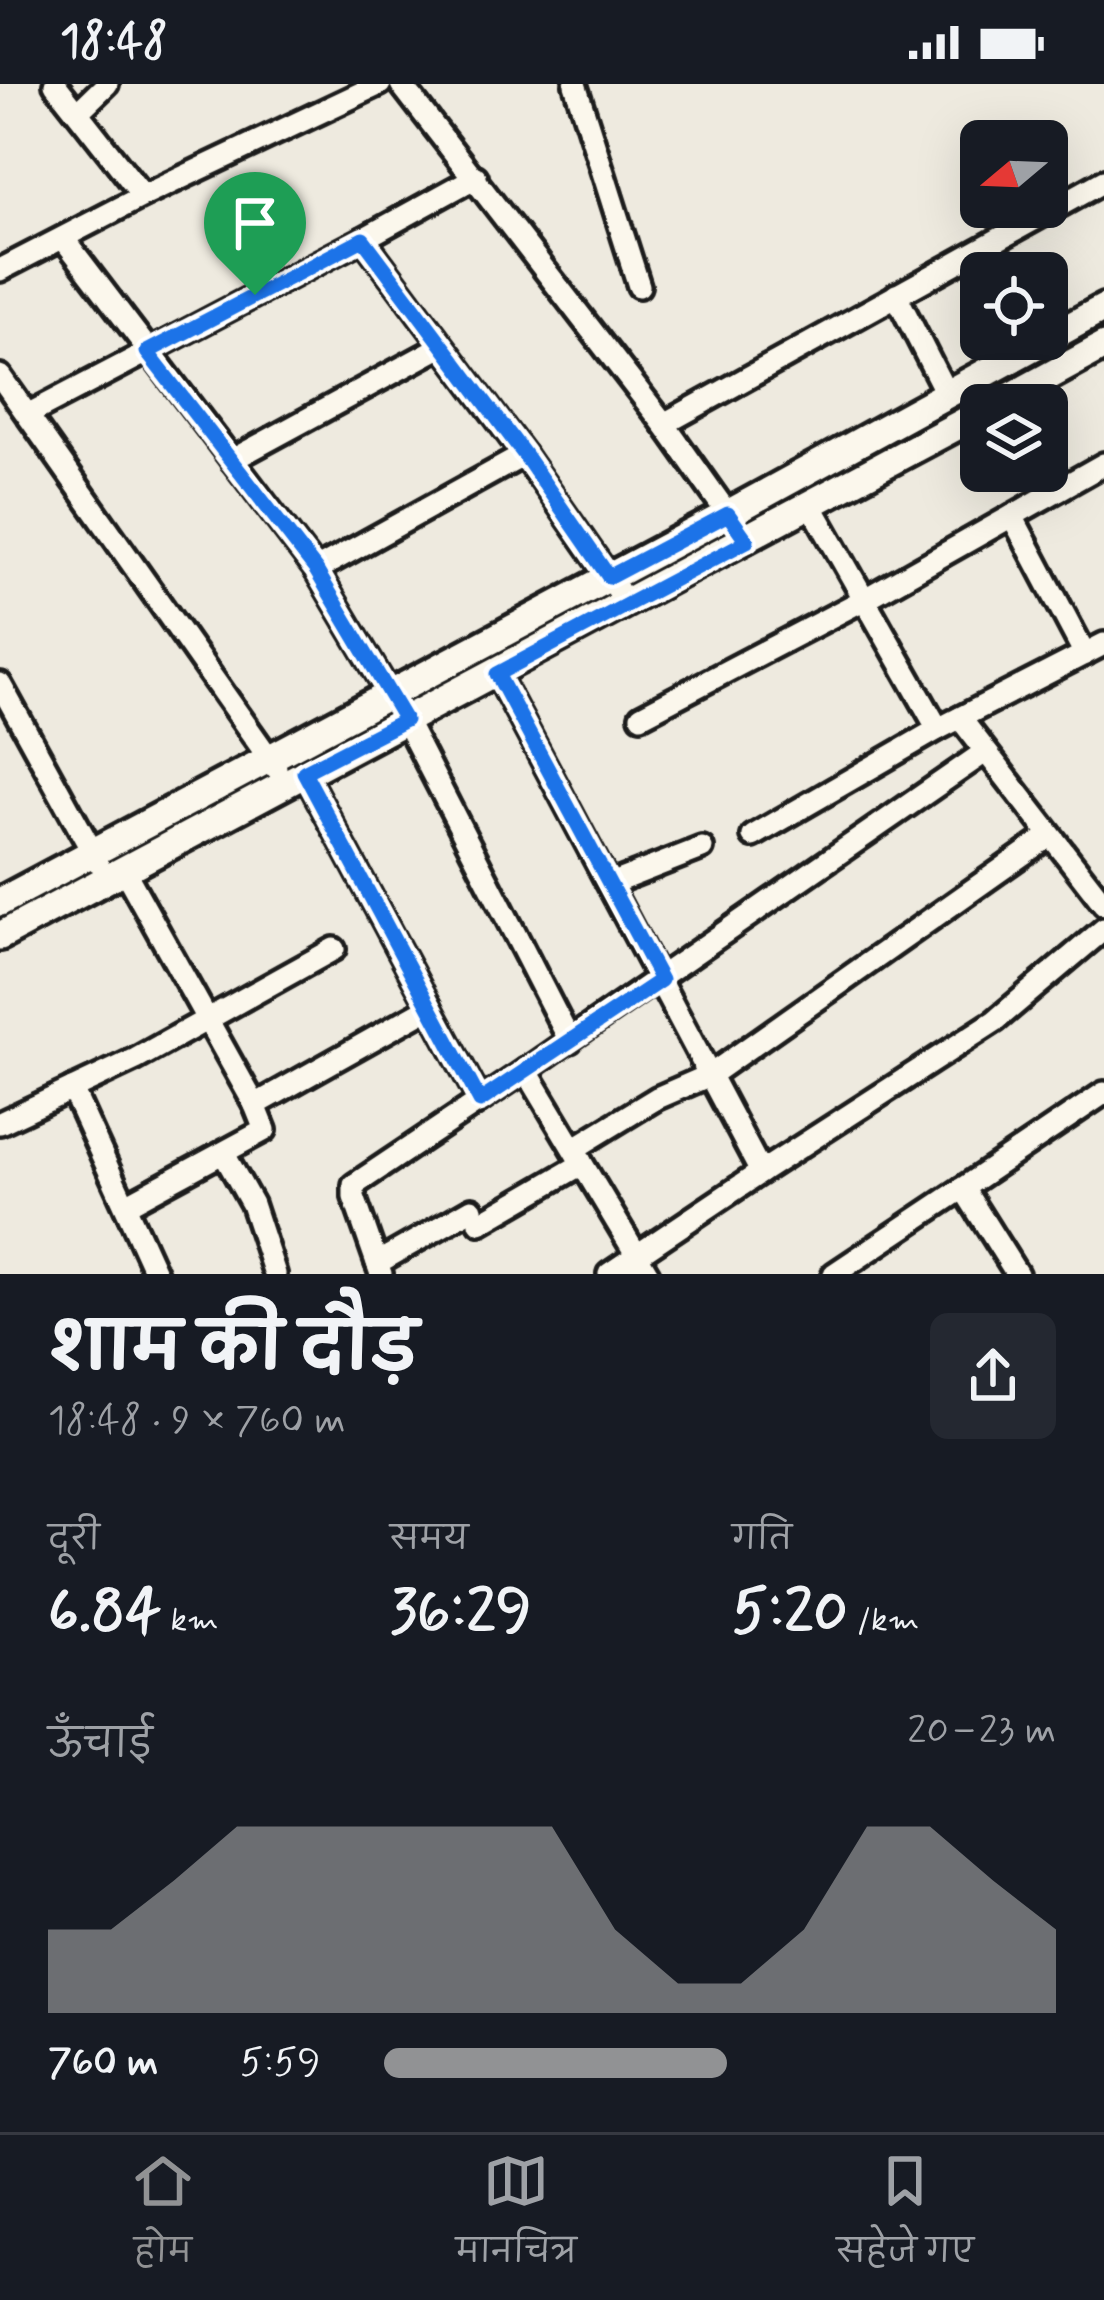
<!DOCTYPE html>
<html lang="hi">
<meta charset="utf-8">
<style>
body{margin:0;font-family:Mynerve,"Playpen Sans Deva",sans-serif;background:#242831;color:#f1f3f6;height:100vh;display:flex;flex-direction:column;font-size:45px;white-space:nowrap}
*{box-sizing:border-box;margin:0}
p{font-size:39px;color:#9ea1a6}
.icon{flex:none;width:66px;height:66px;fill:none;stroke:currentColor;stroke-width:2;stroke-linecap:round;stroke-linejoin:round}
.map{position:relative;height:1190px;overflow:hidden}
.side{display:flex;flex-direction:column;background:#171b24;flex:1}
.side>*{flex:none}
.needle{width:78px;rotate:251deg}
.controls{position:absolute;left:960px;top:36px;display:grid;gap:24px}
.controls a{display:grid;place-items:center;width:108px;height:108px;border-radius:18px;background:#171b24;box-shadow:0 12px 48px #0002;font-size:60px}
.pin{position:absolute;display:grid;place-items:center;width:102px;height:102px;color:#fff;margin:-123px -51px;border-radius:50% 50% 50% 0;rotate:-45deg;box-shadow:0 0 12px #0007}
.pin .icon{rotate:45deg}
.round{display:grid;place-items:center;flex:none;width:126px;height:126px;border-radius:18px;background:#242831}
.head{display:flex;align-items:center;justify-content:space-between;height:204px;padding:0 48px}
h1{font-size:66px;font-weight:700;line-height:90px}
.metrics{display:grid;grid-template-columns:repeat(3,1fr);gap:18px;height:204px;padding:12px 48px}
.metrics div{display:grid;align-content:center}
.metrics b{font-size:60px;font-weight:700}
.metrics small{font-size:33px;font-weight:400}
.metrics p{font-size:33px}
.chart{height:336px;padding:24px 48px}
.chart p{display:flex;justify-content:space-between}
.chart svg{width:100%;height:216px;margin-top:12px;fill:#919294;opacity:.7}
ul{padding:0 48px;list-style:none;font-size:39px}
li{display:grid;grid-template-columns:192px 144px 1fr;align-items:center;height:90px}
li i{height:30px;border-radius:15px;background:#919294}
.status{display:flex;justify-content:space-between;align-items:center;height:84px;padding:0 60px;background:#171b24;direction:ltr}
.status svg{height:33px;fill:currentColor}
.dock{display:flex;justify-content:space-around;align-items:center;height:168px;border-top:3px solid #363941;background:#171b24;font-size:33px;color:#9ea1a6}
.dock a{display:grid;justify-items:center;gap:6px}
.dock .active{color:#919294}
.map>svg:first-child{display:block}
.lines{fill:none;stroke-linecap:round;stroke-linejoin:round}
.minor-casing{stroke:#1c1c1c;stroke-width:30}
.tertiary-casing{stroke:#1c1c1c;stroke-width:36}
.minor{stroke:#fbf7ec;stroke-width:21}
.tertiary{stroke:#fbf7ec;stroke-width:27}
.route-casing{stroke:#fff;stroke-width:24}
.route{stroke:#1a73e8;stroke-width:15}
</style>
<div class="status"><b>18:48</b><svg viewBox="0 0 49 12"><path d="M0 12V9h3v3zM5 12V6h3v6zM10 12V3h3v9zM15 12V0h3v12zM26 1h20v11H26zM47 4h2v5h-2z"/></svg></div>
<div class="map">
<svg width="1104" height="1190" viewBox="0 0 1104 1190">
<rect width="100%" height="100%" fill="#eeeadf"/>
<filter id="ink" filterUnits="userSpaceOnUse"><feTurbulence type="fractalNoise" baseFrequency=".00833" numOctaves="2"/><feDisplacementMap in="SourceGraphic" scale="24" xChannelSelector="R" yChannelSelector="G"/><feConvolveMatrix kernelMatrix="1 2 1 2 8 2 1 2 1" color-interpolation-filters="sRGB"/></filter>
<g filter="url(#ink)">
<g class="lines">
<g class="minor-casing">
<g id="minor">
<path d="M55 0 143 112"/>
<path d="M401 0 664 340 747 457"/>
<path d="M575 0 639 202"/>
<path d="M79 27 107 0"/>
<path d="M63 154 316 486 405 636 570 957"/>
<path d="M363 155 476 93"/>
<path d="M0 186 143 112 380 0"/>
<path d="M896 211 947 311"/>
<path d="M0 292 276 684"/>
<path d="M29 330 363 155 524 371 627 519"/>
<path d="M664 340 1104 97"/>
<path d="M232 376 442 262"/>
<path d="M811 421 938 645"/>
<path d="M1012 432 1085 570"/>
<path d="M316 486 524 371"/>
<path d="M497 590 761 1088 995 937 1104 845"/>
<path d="M0 600 98 778"/>
<path d="M641 632 865 515 1104 380"/>
<path d="M960 634 1104 820"/>
<path d="M304 688 480 1017"/>
<path d="M753 752 938 645 1104 560"/>
<path d="M124 786 255 1021 265 1046 126 1121"/>
<path d="M610 800 702 764"/>
<path d="M526 986 985 668"/>
<path d="M72 1005 156 1190"/>
<path d="M255 1021 430 923"/>
<path d="M0 1039 136 975 334 865"/>
<path d="M224 1070 252 1120 275 1190"/>
<path d="M480 1139 582 1080 575 1064 657 1014 710 991 1049 752"/>
<path d="M377 1179 472 1125"/>
<path d="M381 1190 354 1113V1101L526 986 648 1190"/>
<path d="M609 1190 761 1088"/>
<path d="M834 1190 963 1104"/>
<path d="M1017 1190 963 1104 1104 1009"/>
</g>
</g>
<g class="tertiary-casing">
<g id="tertiary">
<path d="M996 321 1104 262"/>
<path d="M0 818 728 430 1104 224"/>
<path d="M0 852 981 329"/>
</g>
</g>
<use href="#minor" class="minor"/>
<use href="#tertiary" class="tertiary"/>
</g>
</g>
<g class="lines" filter="url(#ink)">
<g class="route-casing">
<path id="route" d="M363 155 524 370 609 493 728 430 747 457 497 590 661 896 480 1017 304 688 405 636 316 486 147 268Z"/>
</g>
<use href="#route" class="route"/>
</g>
</svg>
<div class="controls">
<a><svg class="needle" viewBox="-14 -14 28 28"><path d="M0-13l5 13h-10z" fill="#e53935"/><path d="M0 13l5-13h-10z" fill="#9ea1a6"/></svg></a>
<a><svg class="icon" aria-label="locate" viewBox="0 0 24 24"><circle cx="12" cy="12" r="6"/><path d="M12 2v4M12 18v4M2 12h4M18 12h4"/></svg></a>
<a><svg class="icon" aria-label="layers" viewBox="0 0 24 24"><path d="M12 4l9 5-9 5-9-5zM3 14l9 5 9-5"/></svg></a>
</div>
<div class="pin" style="left:255px;top:211px;background:#1e9e55"><svg class="icon" aria-label="arrive" viewBox="0 0 24 24"><path d="M6 21V4h12l-3 4 3 4H6"/></svg></div>
</div>
<section class="side">
<div class="head"><div><h1>शाम की दौड़</h1><p>18:48 · 9 × 760 m</p></div><a class="round"><svg class="icon" aria-label="share" viewBox="0 0 24 24"><path d="M12 15V3M7 8l5-5 5 5M5 13v7h14v-7"/></svg></a></div>
<div class="metrics">
<div><p>दूरी</p><b>6.84<small> km</small></b></div>
<div><p>समय</p><b>36:29</b></div>
<div><p>गति</p><b>5:20<small> /km</small></b></div>
</div>
<div class="chart"><p><span>ऊँचाई</span>20–23 m</p>
<svg viewBox="0 0 160 44" preserveAspectRatio="none"><path d="M0 44V27L10 27L20 17L30 6L40 6L50 6L60 6L70 6L80 6L90 27L100 38L110 38L120 27L130 6L140 6L150 17L160 27V44z"/></svg>
</div>
<ul>
<li><b>760 m</b>5:59<i style="width:51%"></i></li>
</ul>
</section>
<nav class="dock">
<a class="active"><svg class="icon" aria-label="home" viewBox="0 0 24 24"><path d="M3 11l9-7 9 7M6 9v11h12V9"/></svg>होम</a>
<a><svg class="icon" aria-label="map" viewBox="0 0 24 24"><path d="M3 6l6-2 6 2 6-2v14l-6 2-6-2-6 2zM9 4v14M15 6v14"/></svg>मानचित्र</a>
<a><svg class="icon" aria-label="saved" viewBox="0 0 24 24"><path d="M7 4h10v16l-5-4-5 4z"/></svg>सहेजे गए</a>
</nav>
